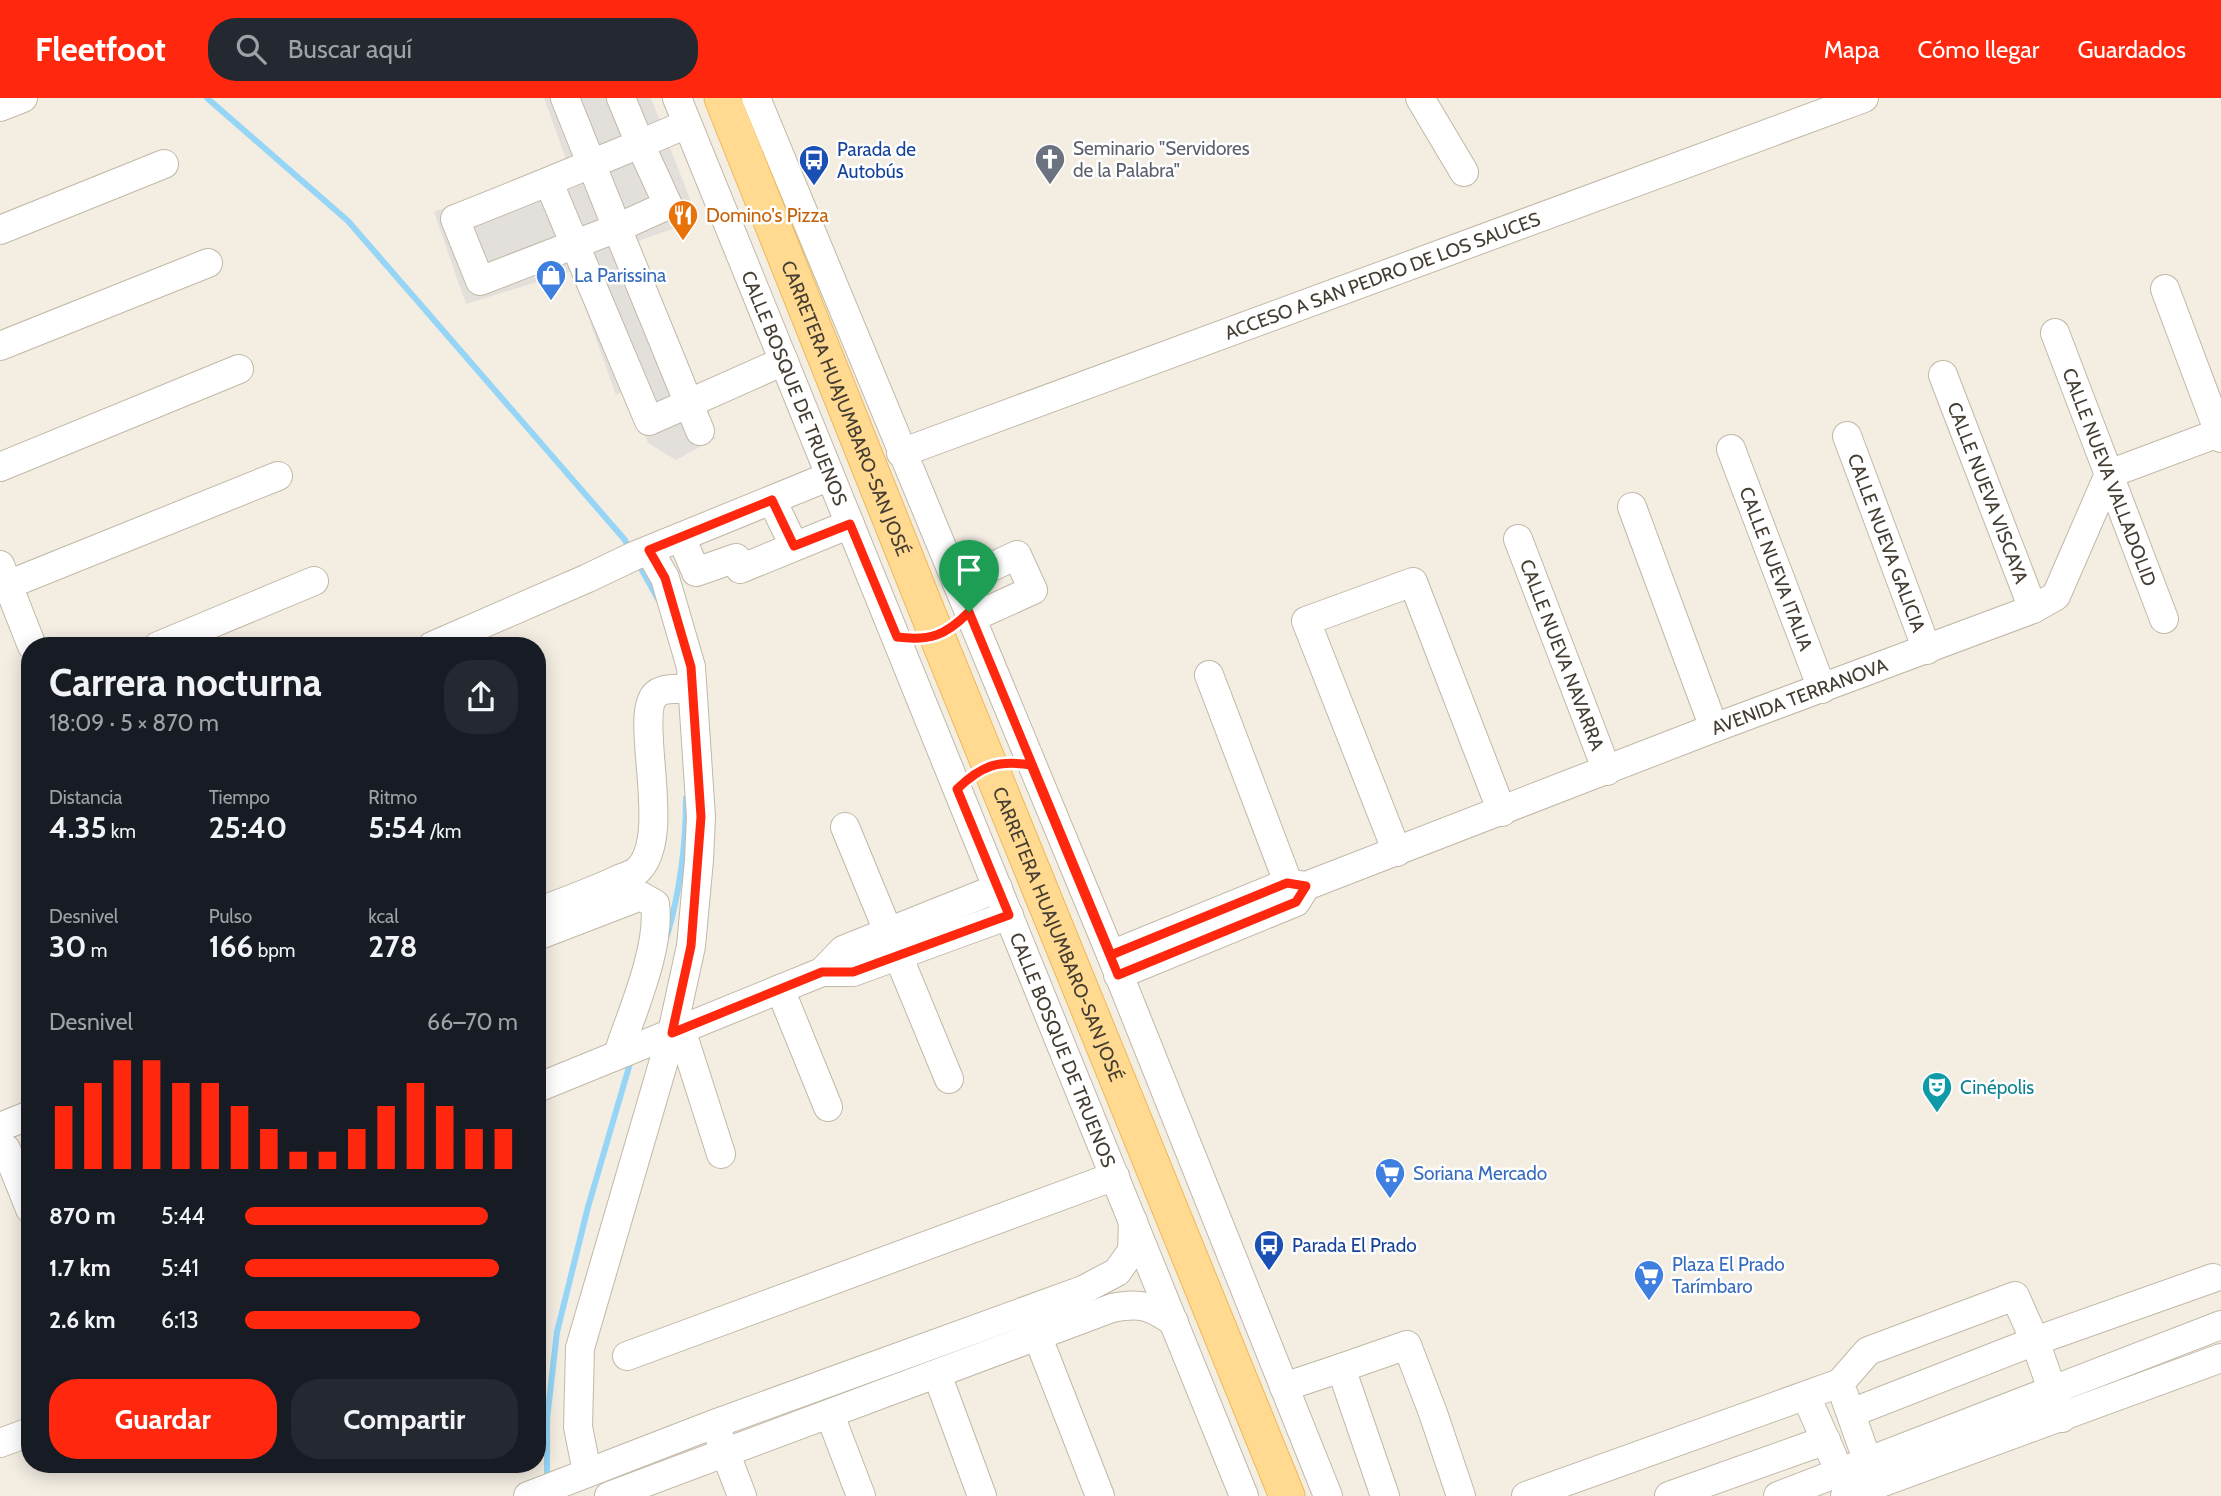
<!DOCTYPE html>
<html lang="es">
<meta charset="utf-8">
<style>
body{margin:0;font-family:Cabin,sans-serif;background:#242831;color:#f1f3f6;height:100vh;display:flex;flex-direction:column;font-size:26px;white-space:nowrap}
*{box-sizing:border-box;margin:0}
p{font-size:23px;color:#9ea1a6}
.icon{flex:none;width:38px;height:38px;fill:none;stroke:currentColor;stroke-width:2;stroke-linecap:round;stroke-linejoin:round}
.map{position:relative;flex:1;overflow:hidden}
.sheet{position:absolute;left:21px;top:539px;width:525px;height:836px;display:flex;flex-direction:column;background:#171b24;border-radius:28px;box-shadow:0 4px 18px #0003}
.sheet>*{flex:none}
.pin{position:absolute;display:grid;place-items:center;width:60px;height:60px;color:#fff;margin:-72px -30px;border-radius:50% 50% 50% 0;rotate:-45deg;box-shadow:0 0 7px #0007}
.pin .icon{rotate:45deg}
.round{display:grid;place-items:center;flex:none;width:74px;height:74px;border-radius:28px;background:#242831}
.summary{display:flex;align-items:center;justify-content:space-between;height:119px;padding:0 28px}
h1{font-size:38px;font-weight:800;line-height:52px}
.figures{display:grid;grid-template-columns:repeat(3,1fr);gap:10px;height:119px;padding:7px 28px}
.figures div{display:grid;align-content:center}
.figures b{font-size:30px;font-weight:800}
.figures small{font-size:19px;font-weight:400}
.figures p{font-size:19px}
.chart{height:196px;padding:14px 28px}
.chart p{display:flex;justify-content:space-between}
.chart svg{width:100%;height:126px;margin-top:7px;stroke:#ff270e;stroke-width:6}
.cta{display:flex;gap:14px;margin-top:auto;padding:14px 28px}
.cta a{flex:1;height:80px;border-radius:28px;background:#ff270e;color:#fff;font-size:28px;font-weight:800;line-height:80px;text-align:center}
.cta a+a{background:#242831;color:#f1f3f6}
ul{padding:0 28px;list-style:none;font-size:23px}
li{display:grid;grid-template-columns:112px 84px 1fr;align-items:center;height:52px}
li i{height:18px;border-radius:9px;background:#ff270e}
header{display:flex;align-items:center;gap:42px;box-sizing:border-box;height:98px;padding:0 35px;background:#ff270e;color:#fff}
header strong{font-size:33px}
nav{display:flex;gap:38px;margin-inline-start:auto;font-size:24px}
.search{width:490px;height:63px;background:#242831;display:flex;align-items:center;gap:18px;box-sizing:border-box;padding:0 24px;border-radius:28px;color:#9ea1a6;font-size:26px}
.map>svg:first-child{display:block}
.parking{fill:#e3e0dc}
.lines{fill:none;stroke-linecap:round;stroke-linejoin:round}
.stream{stroke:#97d5f7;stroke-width:6}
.minor-casing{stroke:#c2b8a7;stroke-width:30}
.major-casing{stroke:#efb954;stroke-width:37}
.minor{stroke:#fff;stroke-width:28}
.major{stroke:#ffda90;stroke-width:35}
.route-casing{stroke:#fff;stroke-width:14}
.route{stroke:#ff270e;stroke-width:9}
.labels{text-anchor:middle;stroke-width:5;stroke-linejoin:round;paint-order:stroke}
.worship-label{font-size:19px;fill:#5b616d;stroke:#fff;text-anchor:start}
.transit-label{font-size:19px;fill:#164399;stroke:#fff;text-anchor:start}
.food-label{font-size:19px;fill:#c56008;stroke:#fff;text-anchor:start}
.shop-label{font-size:19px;fill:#366cbe;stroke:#fff;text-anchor:start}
.street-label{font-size:19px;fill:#453d32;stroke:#fff}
.culture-label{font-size:19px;fill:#0d838f;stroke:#fff;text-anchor:start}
</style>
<header>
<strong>Fleetfoot</strong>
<div class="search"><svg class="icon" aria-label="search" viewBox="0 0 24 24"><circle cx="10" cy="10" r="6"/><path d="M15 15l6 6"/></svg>Buscar aquí</div>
<nav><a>Mapa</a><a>Cómo llegar</a><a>Guardados</a></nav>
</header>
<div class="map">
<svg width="2221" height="1398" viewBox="0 0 2221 1398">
<rect width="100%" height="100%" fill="#f3ede2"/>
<path class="parking" d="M544 0H651L698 122 638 143 715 341 676 362 648 345 628 291 616 297 572 173 466 206 434 114 566 61Z"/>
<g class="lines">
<g class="stream">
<path d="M207 0 348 123 625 442 630 453"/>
<path d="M638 465 658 501"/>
<path d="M667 838C680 793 686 746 686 700"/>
<path d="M547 1382V1321L557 1234 588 1109 631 962"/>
</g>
<g class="minor-casing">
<g id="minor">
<path d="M565 0 617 130 480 183 455 121C517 97 578 71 640 46L668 107 617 130 700 333"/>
<path d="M621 0 640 46 687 26"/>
<path id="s1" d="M677 0 1244 1398"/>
<path d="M756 0 1111 857 1328 1398"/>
<path d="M1420 0 1464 74"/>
<path d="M0 9 23 0"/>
<path d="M549 85 649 323 784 263"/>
<path d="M0 132 164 66"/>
<path d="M2165 191 2221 340"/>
<path id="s2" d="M2055 235 2164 521"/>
<path d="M0 248 208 165"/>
<path id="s3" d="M1943 277 2033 511"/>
<path id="s4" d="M1847 338 1927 552"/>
<path id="s5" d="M1731 351 1822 591"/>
<path id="s6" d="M901 355 1864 0"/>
<path d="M0 369 239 271"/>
<path d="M772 402 794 448"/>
<path d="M1632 409 1714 630"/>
<path d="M681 439 696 474 736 460 740 471 850 426"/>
<path id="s7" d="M1518 441 1607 673"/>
<path d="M0 467 32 548"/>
<path d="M957 485 1017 457 1033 492 971 520"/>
<path d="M0 490 278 378"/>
<path d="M158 548 314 483"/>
<path d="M432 548 588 480 634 458 830 378"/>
<path d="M1209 577 1294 800"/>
<path d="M845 729 949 981"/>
<path d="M1397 754 1306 523 1413 484 1502 714"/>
<path d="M537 814C564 804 591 794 617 782 623 779 632 777 637 773 675 739 632 617 656 596 664 589 682 591 692 591"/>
<path d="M537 838 641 798 655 806C661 849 632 914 618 956"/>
<path id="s8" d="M1111 857 1287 785 1306 788 1714 630 2033 511 2056 498 2109 376 2221 334"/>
<path d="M822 874H853L1009 817"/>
<path d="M1118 877 1296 804 1306 788"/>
<path d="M780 891 828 1009"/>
<path d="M681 931 721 1056"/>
<path d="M537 990 822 874 843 852 998 790"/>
<path d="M0 1029 30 1017"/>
<path d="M6 1051 30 1111"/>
<path d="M1037 1237 1100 1398"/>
<path d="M627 1258 1115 1078"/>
<path d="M1341 1270 1407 1247 1433 1315 1461 1398"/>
<path d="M937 1276 982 1398"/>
<path d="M1284 1289 1341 1270 1385 1398"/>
<path d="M1844 1297 1874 1381"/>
<path d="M1806 1298 1833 1359"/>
<path d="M1851 1315 2035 1243 2213 1180"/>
<path d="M830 1317 861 1398"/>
<path d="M719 1338 742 1398"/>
<path d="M0 1345 30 1334"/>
<path d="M587 1374 578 1329 580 1250 672 935 691 848 699 762 701 719 691 569 665 480 649 452"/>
<path d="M528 1398 714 1326 1083 1192 1117 1174 1132 1153 1133 1123"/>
<path d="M609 1398 1112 1210C1141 1204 1150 1208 1174 1224"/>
<path d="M1526 1398 1840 1285 1868 1253 2015 1198 2035 1243 2062 1320"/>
<path d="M1669 1398 1826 1342"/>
<path d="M1778 1398 2221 1227"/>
<path d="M1845 1398 2221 1260"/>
</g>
</g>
<g class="major-casing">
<g id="major">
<path id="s9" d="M722 0 937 538 1287 1398"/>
</g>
</g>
<use href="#minor" class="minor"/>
<use href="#major" class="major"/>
</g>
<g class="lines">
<g class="route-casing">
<path id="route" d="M969 514C945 538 930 543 897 539L850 426 794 448 772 402 649 452 665 480 691 569 701 719 691 848 672 935 822 874H853L1009 817 957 691C982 667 998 662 1031 667L1118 877 1296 804 1306 788 1287 785 1111 857 969 514"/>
</g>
<use href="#route" class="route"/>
</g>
<defs>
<g id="church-pin" transform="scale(1.575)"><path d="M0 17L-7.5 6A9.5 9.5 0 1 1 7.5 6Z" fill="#6b7280" stroke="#fff"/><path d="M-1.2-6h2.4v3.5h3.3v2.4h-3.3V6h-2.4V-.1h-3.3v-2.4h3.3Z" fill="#fff"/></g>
<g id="bus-pin" transform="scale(1.575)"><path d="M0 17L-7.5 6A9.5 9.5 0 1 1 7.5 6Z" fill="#1a4fb4" stroke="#fff"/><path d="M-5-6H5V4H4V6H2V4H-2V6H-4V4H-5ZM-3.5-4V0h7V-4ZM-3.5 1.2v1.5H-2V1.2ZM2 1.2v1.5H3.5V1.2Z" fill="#fff"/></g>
<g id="restaurant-pin" transform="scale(1.575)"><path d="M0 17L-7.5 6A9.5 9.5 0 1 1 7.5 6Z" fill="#e8710a" stroke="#fff"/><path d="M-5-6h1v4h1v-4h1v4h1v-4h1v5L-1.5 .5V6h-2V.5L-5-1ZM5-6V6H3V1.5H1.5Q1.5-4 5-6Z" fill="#fff"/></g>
<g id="shop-pin" transform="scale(1.575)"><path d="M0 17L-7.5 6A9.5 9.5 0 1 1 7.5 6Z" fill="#3f7fe0" stroke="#fff"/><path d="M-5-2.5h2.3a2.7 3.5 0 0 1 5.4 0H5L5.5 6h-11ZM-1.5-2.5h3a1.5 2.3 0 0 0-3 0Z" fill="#fff"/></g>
<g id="theatre-pin" transform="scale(1.575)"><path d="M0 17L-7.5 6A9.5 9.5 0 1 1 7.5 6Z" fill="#0f9aa8" stroke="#fff"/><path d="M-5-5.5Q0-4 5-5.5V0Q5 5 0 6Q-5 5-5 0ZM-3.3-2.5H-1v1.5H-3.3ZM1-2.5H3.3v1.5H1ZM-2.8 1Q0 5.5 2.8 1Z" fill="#fff"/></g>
<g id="supermarket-pin" transform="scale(1.575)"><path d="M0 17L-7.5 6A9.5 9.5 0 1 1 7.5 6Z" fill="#3f7fe0" stroke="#fff"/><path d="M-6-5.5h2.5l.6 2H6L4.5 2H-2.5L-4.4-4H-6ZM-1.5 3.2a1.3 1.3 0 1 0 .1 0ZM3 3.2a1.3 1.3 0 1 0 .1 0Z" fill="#fff"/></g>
</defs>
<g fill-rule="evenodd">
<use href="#church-pin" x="1050" y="61"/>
<use href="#bus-pin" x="814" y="62"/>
<use href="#restaurant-pin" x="683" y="117"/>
<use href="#shop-pin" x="551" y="177"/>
<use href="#theatre-pin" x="1937" y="989"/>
<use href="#supermarket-pin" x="1390" y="1075"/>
<use href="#bus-pin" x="1269" y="1147"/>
<use href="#supermarket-pin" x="1649" y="1177"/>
</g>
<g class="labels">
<g class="worship-label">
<text x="1073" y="57">Seminario "Servidores<tspan x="1073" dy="22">de la Palabra"</tspan></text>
</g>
<g class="transit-label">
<text x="837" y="58">Parada de<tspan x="837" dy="22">Autobús</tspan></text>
<text x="1292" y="1154">Parada El Prado</text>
</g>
<g class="food-label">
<text x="706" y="124">Domino's Pizza</text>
</g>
<g class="shop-label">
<text x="574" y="184">La Parissina</text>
<text x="1413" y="1082">Soriana Mercado</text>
<text x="1672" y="1173">Plaza El Prado<tspan x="1672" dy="22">Tarímbaro</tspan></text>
</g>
<g class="street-label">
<text dy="7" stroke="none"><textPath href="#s6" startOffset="513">ACCESO A SAN PEDRO DE LOS SAUCES</textPath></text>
<text dy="7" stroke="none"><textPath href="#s1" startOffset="313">CALLE BOSQUE DE TRUENOS</textPath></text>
<text dy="7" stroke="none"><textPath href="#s9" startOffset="334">CARRETERA HUAJUMBARO-SAN JOSÉ</textPath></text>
<text dy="7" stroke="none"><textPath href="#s2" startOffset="154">CALLE NUEVA VALLADOLID</textPath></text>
<text dy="7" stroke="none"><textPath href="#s3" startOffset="126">CALLE NUEVA VISCAYA</textPath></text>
<text dy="7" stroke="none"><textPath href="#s4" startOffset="114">CALLE NUEVA GALICIA</textPath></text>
<text dy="7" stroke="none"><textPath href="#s5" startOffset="128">CALLE NUEVA ITALIA</textPath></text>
<text dy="7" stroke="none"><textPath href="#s7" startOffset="124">CALLE NUEVA NAVARRA</textPath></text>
<text dy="7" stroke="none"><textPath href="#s8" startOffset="738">AVENIDA TERRANOVA</textPath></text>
<text dy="7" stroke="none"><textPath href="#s9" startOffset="901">CARRETERA HUAJUMBARO-SAN JOSÉ</textPath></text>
<text dy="7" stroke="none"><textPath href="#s1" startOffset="1027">CALLE BOSQUE DE TRUENOS</textPath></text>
</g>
<g class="culture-label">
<text x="1960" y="996">Cinépolis</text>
</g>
</g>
</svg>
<div class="pin" style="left:969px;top:514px;background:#1e9e55"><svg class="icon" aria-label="arrive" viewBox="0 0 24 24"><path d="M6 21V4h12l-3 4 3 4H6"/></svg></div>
<section class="sheet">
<div class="summary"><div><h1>Carrera nocturna</h1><p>18:09 · 5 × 870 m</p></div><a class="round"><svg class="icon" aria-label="share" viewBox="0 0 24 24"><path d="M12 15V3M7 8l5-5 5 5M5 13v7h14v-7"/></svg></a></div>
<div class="figures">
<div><p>Distancia</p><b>4.35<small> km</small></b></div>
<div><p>Tiempo</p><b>25:40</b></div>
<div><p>Ritmo</p><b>5:54<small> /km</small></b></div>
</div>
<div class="figures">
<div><p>Desnivel</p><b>30<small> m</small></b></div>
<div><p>Pulso</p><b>166<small> bpm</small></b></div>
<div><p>kcal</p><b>278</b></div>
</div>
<div class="chart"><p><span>Desnivel</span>66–70 m</p>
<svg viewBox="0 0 160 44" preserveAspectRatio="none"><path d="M5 44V22M15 44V14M25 44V6M35 44V6M45 44V14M55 44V14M65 44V22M75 44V30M85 44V38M95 44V38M105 44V30M115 44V22M125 44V14M135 44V22M145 44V30M155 44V30"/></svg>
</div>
<ul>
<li><b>870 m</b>5:44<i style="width:89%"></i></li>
<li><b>1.7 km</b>5:41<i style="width:93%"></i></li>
<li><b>2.6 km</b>6:13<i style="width:64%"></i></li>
</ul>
<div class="cta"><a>Guardar</a><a>Compartir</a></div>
</section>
</div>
